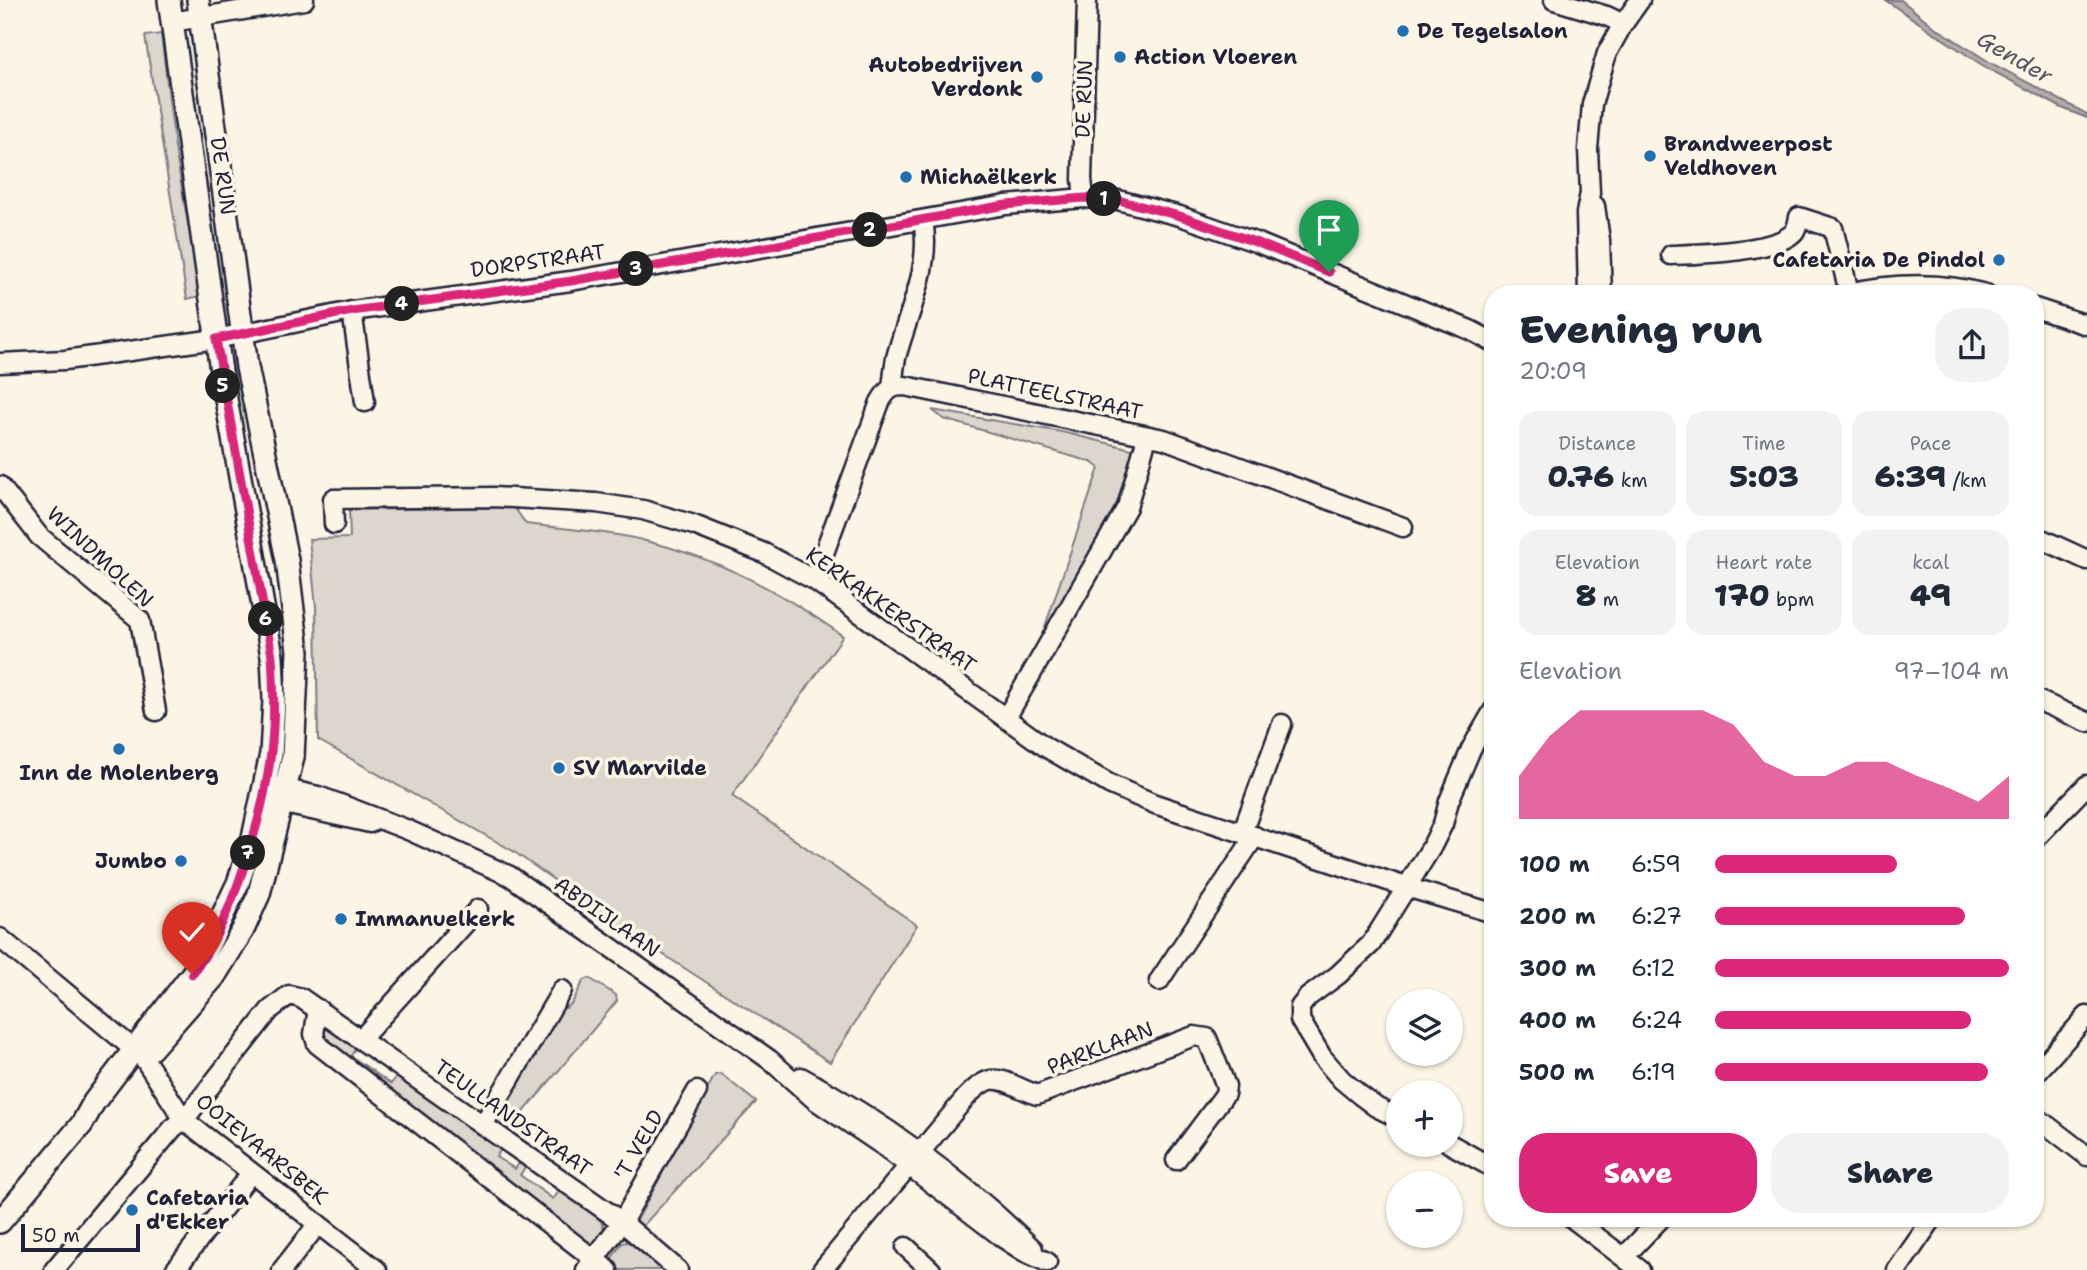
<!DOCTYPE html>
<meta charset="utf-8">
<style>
body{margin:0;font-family:"Shantell Sans",sans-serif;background:#f2f2f3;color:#1f2937;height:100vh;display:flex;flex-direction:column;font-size:26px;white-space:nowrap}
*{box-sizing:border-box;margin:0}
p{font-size:23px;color:#747a83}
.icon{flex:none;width:38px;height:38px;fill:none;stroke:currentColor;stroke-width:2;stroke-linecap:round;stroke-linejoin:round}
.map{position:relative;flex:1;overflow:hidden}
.panel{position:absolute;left:1484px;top:285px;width:560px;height:942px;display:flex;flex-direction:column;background:#fff;border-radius:28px;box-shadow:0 2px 5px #0004}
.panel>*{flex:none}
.fabs{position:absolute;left:1386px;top:989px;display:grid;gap:14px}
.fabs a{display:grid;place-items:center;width:77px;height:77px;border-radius:50%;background:#fff;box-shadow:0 2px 5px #0004;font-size:35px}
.scale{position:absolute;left:21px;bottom:18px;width:119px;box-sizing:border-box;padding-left:7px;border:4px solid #22223b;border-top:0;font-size:19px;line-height:24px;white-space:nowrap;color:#22223b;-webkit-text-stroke:5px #fcf5e5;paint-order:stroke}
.pin{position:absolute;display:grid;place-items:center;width:60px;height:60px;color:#fff;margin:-72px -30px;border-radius:50% 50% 50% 0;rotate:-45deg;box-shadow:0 0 7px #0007}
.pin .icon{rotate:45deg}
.km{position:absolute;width:35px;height:35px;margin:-18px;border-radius:50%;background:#222;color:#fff;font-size:19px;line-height:35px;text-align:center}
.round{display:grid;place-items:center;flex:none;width:74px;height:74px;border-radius:28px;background:#f2f2f3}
.headline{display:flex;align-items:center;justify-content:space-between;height:119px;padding:0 35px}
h1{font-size:38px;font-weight:800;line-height:52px}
.stats{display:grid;grid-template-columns:repeat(3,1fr);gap:10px;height:119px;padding:7px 35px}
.stats div{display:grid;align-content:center;border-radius:18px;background:#f2f2f3;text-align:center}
.stats b{font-size:30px;font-weight:800}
.stats small{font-size:19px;font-weight:400}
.stats p{font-size:19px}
.chart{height:196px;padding:14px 35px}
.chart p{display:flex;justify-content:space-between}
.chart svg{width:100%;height:126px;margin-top:7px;fill:#db2777;opacity:.7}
.primary-button{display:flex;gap:14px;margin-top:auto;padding:14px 35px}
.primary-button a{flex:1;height:80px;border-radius:28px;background:#db2777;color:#fff;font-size:28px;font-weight:800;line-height:80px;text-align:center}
.primary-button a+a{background:#f2f2f3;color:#1f2937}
ul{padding:0 35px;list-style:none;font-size:23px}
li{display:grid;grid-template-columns:112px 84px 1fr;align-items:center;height:52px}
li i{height:18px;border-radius:9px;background:#db2777}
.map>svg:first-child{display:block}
.green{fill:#dcd6cc;stroke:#7f7c84;stroke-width:2}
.water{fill:#b2adab;stroke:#78757e;stroke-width:2}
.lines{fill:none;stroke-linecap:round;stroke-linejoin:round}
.minor-casing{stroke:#22223b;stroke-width:23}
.major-casing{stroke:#22223b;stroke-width:26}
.minor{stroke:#fcf5e5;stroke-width:18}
.major{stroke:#fcf5e5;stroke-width:21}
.route-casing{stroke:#fff;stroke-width:14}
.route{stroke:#db2777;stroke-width:9}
.poi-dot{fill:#1f6fb2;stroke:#fcf5e5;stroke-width:2.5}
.labels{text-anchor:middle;stroke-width:7;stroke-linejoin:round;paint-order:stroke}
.poi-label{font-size:21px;font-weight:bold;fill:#22223b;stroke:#fcf5e5;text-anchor:start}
.street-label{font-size:21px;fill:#22223b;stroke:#fcf5e5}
.water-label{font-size:23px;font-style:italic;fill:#545362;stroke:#fcf5e5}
</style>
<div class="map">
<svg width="2087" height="1270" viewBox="0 0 2087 1270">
<rect width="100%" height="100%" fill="#fcf5e5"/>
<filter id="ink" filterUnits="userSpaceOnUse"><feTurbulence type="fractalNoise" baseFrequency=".0143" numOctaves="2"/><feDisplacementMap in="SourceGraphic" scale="14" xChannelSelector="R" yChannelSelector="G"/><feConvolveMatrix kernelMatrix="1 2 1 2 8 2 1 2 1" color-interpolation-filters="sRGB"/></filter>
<g filter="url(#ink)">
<g class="green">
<path d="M161 34 175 147 200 296 187 299 145 36Z"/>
<path d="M932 410 1062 432 1136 450 1127 492 1035 656 1099 468 1091 462 944 419Z"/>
<path d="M514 507 526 524C564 529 605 531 642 540 719 558 779 591 843 636L732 796 917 925 830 1062 619 926 513 851 318 740 316 607 309 539 350 538 349 510Z"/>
<path d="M589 978 616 995 617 1001 508 1131 492 1121 558 1005 566 1008 572 1003 584 980Z"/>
<path d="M326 1026 356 1047 351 1056 391 1084 397 1076 501 1149 496 1157 515 1169 520 1162 526 1166 520 1175 553 1199 560 1190C572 1198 613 1219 602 1236 599 1242 591 1248 587 1253L319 1039Z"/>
<path d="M721 1074 756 1102 640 1229 635 1224 715 1075Z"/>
<path d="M627 1242 634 1244 664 1270H616L609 1262 622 1243Z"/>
</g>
<path class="water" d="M1885 0H1901L1936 28 1991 63 2087 114V118L2062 108 1985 67Z"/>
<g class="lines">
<g class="minor-casing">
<g id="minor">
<path d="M1554 0 1607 16 1623 24"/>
<path d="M172 22 304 0"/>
<path d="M1084 198 1082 179 1087 0"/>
<path d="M1595 206 1600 240 1602 294"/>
<path d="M1671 255C1698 254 1776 252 1794 232 1797 228 1798 222 1799 217L1833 228 1849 292"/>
<path d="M1588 294 1586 213 1590 193 1588 149 1592 104 1607 53 1623 24 1640 0"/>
<path d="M1842 294C1891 283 1938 281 1986 294"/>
<path d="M2035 308 2087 325"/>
<path d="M352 311 365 402"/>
<path d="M0 363 65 360 216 339 352 311 571 281 1006 205 1084 198 1118 200 1180 216 1258 243 1470 330 1493 342"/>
<path d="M892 386C894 376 894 364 897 354 909 311 932 265 923 221"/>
<path d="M0 486 39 536 140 620 156 711"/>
<path d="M334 524 333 499 494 497 596 503 643 510 694 525 764 553 814 580 1047 748 1111 785 1155 804 1406 887 1493 913"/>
<path d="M2035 536 2087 560"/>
<path d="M814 580 880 402C887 390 891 386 905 386L1164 439 1403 527"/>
<path d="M2035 699 2087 722"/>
<path d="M1006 718 1127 507 1147 437"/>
<path d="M272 786 318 796 340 804 408 830 510 876 770 1060 815 1100 882 1145 1003 1238 1023 1251 1047 1262"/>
<path d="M271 801 370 823"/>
<path d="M1242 833 1282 724"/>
<path d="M2035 839 2087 785"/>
<path d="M0 938 143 1057 184 1120 377 1270"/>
<path d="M1159 981 1255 836"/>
<path d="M318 1009 314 1034 317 1044 608 1270"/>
<path d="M361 1039 478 909"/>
<path d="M2035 1074 2087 1016"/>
<path d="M801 1077C885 1123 965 1182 1033 1249"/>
<path d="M2035 1116 2087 1156"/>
<path d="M1398 1118 1376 1107 1360 1095 1342 1080 1322 1057 1300 1020V1007L1308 997 1338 975 1371 944 1431 848 1443 824 1449 801 1471 749 1493 711"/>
<path d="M483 1125 562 990"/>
<path d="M1450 1144 1493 1168"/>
<path d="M1572 1218 1640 1270"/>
<path d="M906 1247 931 1270"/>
<path d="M1624 1257 1661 1218"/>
<path d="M54 1270 173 1128 184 1120 270 1010 289 995 301 998 622 1222 678 1270"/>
<path d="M175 1270 251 1173"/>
<path d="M282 1270 318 1224"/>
<path d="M586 1270 622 1222 697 1091"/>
<path d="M822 1270 962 1102C993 1066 1000 1081 1037 1095L1194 1036 1207 1038 1226 1086 1225 1094 1176 1160"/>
<path d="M1897 1270 1933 1218"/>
</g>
</g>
<g class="major-casing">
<g id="major">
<path d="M151 1049 214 977 243 930 259 894 293 757 298 651 287 560 247 367 198 0"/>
<path d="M0 1222 82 1124 94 1102 199 965 238 883 253 838 271 754 274 700 272 656 221 371 169 0"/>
</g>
</g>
<use href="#minor" class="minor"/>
<use href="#major" class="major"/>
</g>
</g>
<g class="lines" filter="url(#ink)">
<g class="route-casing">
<path id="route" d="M192 974C231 925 264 815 271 752 275 720 274 688 272 656L216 339 352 311 571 281 1006 205 1084 198 1118 200 1180 216 1258 243 1329 272"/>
</g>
<use href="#route" class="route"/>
</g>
<g class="poi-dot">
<circle cx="1403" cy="31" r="7"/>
<circle cx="1120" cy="57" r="7"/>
<circle cx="1037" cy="77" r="7"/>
<circle cx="1650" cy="156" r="7"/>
<circle cx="906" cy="177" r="7"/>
<circle cx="1999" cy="260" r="7"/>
<circle cx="119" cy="749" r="7"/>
<circle cx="559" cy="768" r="7"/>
<circle cx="181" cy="861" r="7"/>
<circle cx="341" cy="919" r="7"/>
<circle cx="132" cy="1210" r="7"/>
</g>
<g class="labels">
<g class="poi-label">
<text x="1417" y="38">De Tegelsalon</text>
<text x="1134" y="64">Action Vloeren</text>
<text x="1023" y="72" text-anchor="end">Autobedrijven<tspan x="1023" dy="24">Verdonk</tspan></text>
<text x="1664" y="151">Brandweerpost<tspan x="1664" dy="24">Veldhoven</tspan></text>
<text x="920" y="184">Michaëlkerk</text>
<text x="1985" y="267" text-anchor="end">Cafetaria De Pindol</text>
<text x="573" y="775">SV Marvilde</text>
<text x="119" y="780" text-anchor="middle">Inn de Molenberg</text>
<text x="167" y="868" text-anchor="end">Jumbo</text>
<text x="355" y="926">Immanuelkerk</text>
<text x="146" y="1205">Cafetaria<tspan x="146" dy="24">d'Ekker</tspan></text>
</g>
<g class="street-label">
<text transform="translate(1084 99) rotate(-88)" y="7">DE RUN</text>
<text transform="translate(223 176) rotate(82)" y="7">DE RUN</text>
<text transform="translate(538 261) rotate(-8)" y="7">DORPSTRAAT</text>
<text transform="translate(1055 394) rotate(12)" y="7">PLATTEELSTRAAT</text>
<text transform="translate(100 557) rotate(43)" y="7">WINDMOLEN</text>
<text transform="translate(891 610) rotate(35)" y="7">KERKAKKERSTRAAT</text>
<text transform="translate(607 917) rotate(35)" y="7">ABDIJLAAN</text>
<text transform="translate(1100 1048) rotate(-21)" y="7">PARKLAAN</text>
<text transform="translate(513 1118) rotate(35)" y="7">TEULLANDSTRAAT</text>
<text transform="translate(639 1145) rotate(-60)" y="7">'T VELD</text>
<text transform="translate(262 1149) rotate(39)" y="7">OOIEVAARSBEK</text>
</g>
<g class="water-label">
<text transform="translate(2015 57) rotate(30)" y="8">Gender</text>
</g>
</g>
</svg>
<div class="fabs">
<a><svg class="icon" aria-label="layers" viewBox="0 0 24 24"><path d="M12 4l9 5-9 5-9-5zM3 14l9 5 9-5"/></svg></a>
<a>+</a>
<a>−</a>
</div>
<div class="scale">50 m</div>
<div class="pin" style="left:1329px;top:272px;background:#1e9e55"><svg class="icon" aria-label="arrive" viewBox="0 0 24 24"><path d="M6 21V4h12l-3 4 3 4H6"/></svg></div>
<div class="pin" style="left:192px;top:974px;background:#d93025"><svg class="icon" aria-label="check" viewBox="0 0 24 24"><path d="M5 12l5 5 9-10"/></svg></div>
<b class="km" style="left:1104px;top:199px">1</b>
<b class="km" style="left:870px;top:230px">2</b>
<b class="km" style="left:636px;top:269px">3</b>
<b class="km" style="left:402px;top:304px">4</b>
<b class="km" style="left:223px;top:386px">5</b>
<b class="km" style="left:266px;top:619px">6</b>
<b class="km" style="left:248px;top:853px">7</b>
<section class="panel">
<div class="headline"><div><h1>Evening run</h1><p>20:09</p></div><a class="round"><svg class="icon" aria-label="share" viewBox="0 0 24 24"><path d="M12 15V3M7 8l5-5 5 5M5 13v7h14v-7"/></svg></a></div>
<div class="stats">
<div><p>Distance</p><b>0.76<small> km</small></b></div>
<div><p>Time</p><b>5:03</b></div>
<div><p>Pace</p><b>6:39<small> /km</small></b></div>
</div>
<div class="stats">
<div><p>Elevation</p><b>8<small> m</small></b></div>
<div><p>Heart rate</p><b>170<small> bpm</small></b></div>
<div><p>kcal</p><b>49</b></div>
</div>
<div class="chart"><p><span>Elevation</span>97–104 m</p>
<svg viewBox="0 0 160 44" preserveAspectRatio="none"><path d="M0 44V29L10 15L20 6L30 6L40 6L50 6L60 6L70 11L80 24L90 29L100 29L110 24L120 24L130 29L140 33L150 38L160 29V44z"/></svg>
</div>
<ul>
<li><b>100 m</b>6:59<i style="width:62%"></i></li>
<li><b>200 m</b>6:27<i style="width:85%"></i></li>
<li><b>300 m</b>6:12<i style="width:100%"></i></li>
<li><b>400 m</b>6:24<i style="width:87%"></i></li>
<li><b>500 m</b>6:19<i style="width:93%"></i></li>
</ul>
<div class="primary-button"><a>Save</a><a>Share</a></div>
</section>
</div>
